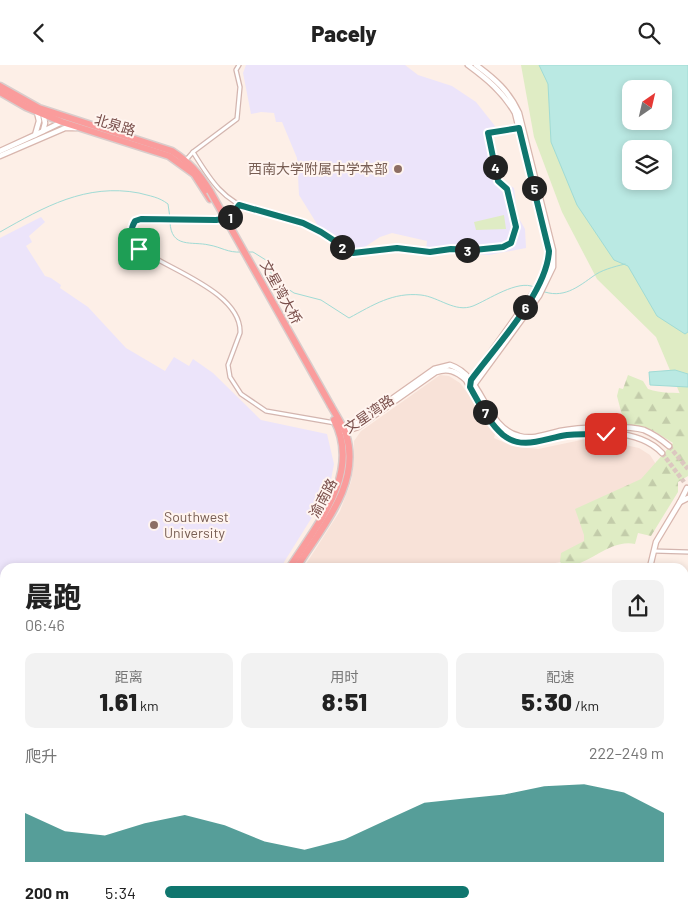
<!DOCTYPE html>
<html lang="zh">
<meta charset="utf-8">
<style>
body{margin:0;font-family:Barlow,"Noto Sans SC",sans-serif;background:#f2f2f2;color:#222;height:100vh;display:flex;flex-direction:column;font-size:19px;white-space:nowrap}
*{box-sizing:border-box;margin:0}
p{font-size:16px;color:#767676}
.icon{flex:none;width:28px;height:28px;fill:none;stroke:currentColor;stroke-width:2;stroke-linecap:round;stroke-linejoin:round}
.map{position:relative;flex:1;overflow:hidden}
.sheet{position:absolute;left:0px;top:498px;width:689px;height:358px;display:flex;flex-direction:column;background:#fff;border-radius:15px 15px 0 0;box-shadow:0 2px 8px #0003}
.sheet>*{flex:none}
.needle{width:32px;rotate:34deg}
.buttons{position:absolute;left:622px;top:15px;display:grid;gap:10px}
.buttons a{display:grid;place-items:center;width:50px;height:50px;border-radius:10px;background:#fff;box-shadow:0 2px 8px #0003;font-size:25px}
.pin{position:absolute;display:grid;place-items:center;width:42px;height:42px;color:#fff;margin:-21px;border-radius:10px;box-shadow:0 2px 8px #0006}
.km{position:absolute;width:25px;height:25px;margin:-12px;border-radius:50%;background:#222;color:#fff;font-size:14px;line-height:25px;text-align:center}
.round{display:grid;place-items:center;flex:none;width:52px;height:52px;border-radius:10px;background:#f2f2f2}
.head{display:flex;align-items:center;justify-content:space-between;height:85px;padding:0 25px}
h1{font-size:28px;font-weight:800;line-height:38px}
.metrics{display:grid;grid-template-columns:repeat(3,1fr);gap:8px;height:85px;padding:5px 25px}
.metrics div{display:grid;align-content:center;border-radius:10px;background:#f2f2f2;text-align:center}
.metrics b{font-size:25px;font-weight:800}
.metrics small{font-size:14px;font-weight:400}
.metrics p{font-size:14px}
.chart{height:140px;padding:10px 25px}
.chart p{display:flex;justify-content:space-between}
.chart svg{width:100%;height:90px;margin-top:5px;fill:#0f766e;opacity:.7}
ul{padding:0 25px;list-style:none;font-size:16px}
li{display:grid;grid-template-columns:80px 60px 1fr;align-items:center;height:38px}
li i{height:12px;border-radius:6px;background:#0f766e}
header{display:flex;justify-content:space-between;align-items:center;height:65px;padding:0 25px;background:#fff;font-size:22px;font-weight:800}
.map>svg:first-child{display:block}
.residential{fill:#f8e2d8}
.education{fill:#ece4fa}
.green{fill:#dfecc4;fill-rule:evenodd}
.forest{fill:url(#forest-firs)}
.water{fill:#bae9e3;stroke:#a0dbd5;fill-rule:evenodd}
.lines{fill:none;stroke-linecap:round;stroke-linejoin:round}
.stream{stroke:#a0dbd5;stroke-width:1}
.secondary-tunnel{stroke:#dcc7c0;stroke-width:4.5;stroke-dasharray:4.5 2;stroke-linecap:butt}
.street-casing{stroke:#d3b5af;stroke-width:5.5}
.secondary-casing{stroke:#d8b6ae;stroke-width:7}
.highway-casing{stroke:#d9cdcc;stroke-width:9}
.street{stroke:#fff;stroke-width:3}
.secondary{stroke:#fff;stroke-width:4.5}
.highway{stroke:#fa9c9c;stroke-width:6}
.highway-bridge-casing{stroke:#d9cdcc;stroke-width:9;stroke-linecap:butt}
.highway-bridge{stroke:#fa9c9c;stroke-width:6}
.route-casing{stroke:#fff;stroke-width:10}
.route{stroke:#0f766e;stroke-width:6}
.education-dot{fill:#8d6e63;stroke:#fff4ef;stroke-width:2}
.labels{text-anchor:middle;stroke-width:4;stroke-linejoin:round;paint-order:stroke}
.street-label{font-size:14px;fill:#794e4a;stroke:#fff4ef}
.education-label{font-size:14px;fill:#785e54;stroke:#fff4ef;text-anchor:end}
</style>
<header><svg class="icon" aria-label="back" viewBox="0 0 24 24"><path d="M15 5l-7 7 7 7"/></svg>Pacely<svg class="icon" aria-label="search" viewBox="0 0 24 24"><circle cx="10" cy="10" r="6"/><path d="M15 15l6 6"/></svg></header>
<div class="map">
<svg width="688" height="855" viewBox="0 0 688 855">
<defs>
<pattern id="forest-firs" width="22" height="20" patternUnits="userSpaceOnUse" patternTransform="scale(1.25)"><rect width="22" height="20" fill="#dfecc4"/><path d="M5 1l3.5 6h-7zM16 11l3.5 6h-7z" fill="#c3ccaa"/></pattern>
</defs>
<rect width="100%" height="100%" fill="#fdefe7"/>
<path class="residential" d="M440 310 449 311 460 318 496 366 494 373 512 381 538 384 586 374 601 375 639 383 650 390 659 404 587 480 560 497 538 502H304L340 446 351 417 354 398V376L361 366Z"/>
<g class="education">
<path d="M246 0H405L418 10 452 21 476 37 495 61 491 72 500 114 514 123 517 150 525 164 526 183 489 190 426 186 427 176 392 168 380 172 357 187 341 183 314 163 317 159 299 130 297 93 282 57H276L274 48 261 47 251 49 243 8Z"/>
<path d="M41 152 45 157 29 171 32 177 26 181 45 211 51 213 61 220 60 223 88 242 126 283 165 306 174 292 189 301 193 294 213 308 261 355 327 369 334 399 329 425 281 502H5V723L0 724V173Z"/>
</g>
<g class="green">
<path d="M521 0H688V348L656 272 597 214 562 147 534 72ZM631 24H664V56H631ZM631 84H664V116H631Z"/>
<path d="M504 150 506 164 476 165 474 157Z"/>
</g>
<g class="forest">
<path d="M628 310 643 316 648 324C661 329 675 327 688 329V411L678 417V427L651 471 638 468 635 479C610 474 591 499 566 502L560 497 561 488 584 476V470L575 444 641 414 673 378 654 366 624 358 617 331 619 323 623 324Z"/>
<path d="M684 760 688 763V855H531L535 850H684Z"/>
</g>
<g class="water">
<path d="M539 0H688V267L685 269 657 251 628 201 614 195 577 140 551 77 548 19ZM631 24H664V56H631ZM631 84H664V116H631Z"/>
<path d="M675 305 688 309V322L650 320 649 307Z"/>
</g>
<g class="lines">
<g class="stream">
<path d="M170 157C171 184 192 176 209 180 221 182 228 188 241 187"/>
<path d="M0 167C44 142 86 118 139 128 150 131 159 132 168 139L170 153"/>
<path d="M247 187H253L269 197 272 213 294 228 321 235 349 253C373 240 393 227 421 230 439 232 455 248 473 241 488 235 518 214 534 222"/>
<path d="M537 224C560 235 574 225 592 212 601 205 613 202 625 199"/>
</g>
<g class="secondary-tunnel">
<path d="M669 381 688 404"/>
<path d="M662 388 684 417"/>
</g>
<g class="street-casing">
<g id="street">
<path d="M193 87C209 113 223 137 255 146 271 150 288 153 304 159 322 166 336 179 353 188L397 183 430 187 451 184 474 185 503 182 511 178 516 162 507 124 498 116 488 68 519 63"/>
<path d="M186 95 193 87 237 54 240 22 236 5 239 0"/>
<path d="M239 140 229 153 216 155 141 154 132 160C131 167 131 173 135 179 138 184 145 187 150 190 176 207 242 230 240 268L228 300 230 312 241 329 266 346 335 358"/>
<path d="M654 486 688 487"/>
<path d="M684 557 688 564"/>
<path d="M684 585 688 583"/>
<path d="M684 624 688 623"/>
<path d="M684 675 688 672"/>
<path d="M684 691 688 700"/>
<path d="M489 850 491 855"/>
<path d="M289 855 295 850"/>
</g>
</g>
<g class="secondary-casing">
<g id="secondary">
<path d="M468 0C487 14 503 27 515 48L549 186 548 200 543 214 471 315 470 322 474 320 539 231 553 202V185L519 48C509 26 495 14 476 0"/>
<path d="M43 47 45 58 43 66"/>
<path d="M35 70 62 57"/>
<path d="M0 86 35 70 39 56 37 47"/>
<path d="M0 91 65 63H76"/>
<path d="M342 364 359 357 434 304 450 300C484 311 484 362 519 371 533 375 547 369 560 366 578 362 627 360 644 365 653 369 662 375 669 381"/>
<path d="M344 367 358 362 436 307C448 303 456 306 466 315 474 330 492 365 508 373 525 382 540 376 556 372 587 365 639 363 662 388"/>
<path d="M687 423 680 437 688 433"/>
<path d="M650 502 656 477 680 437"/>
<path d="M684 669 688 668"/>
<path d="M684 699 688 709"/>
<path d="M684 716 688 722"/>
<path d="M132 850V855"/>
</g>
</g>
<g class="highway-casing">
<g id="highway">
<path d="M0 21 39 43 172 86C189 97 199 108 210 126"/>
<path d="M0 27 26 42 62 57 169 91 194 109 210 134"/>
<path d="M290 502C317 459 362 408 334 355"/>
<path d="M297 502C321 463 362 419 346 369 342 359 336 350 331 341"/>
<path d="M0 748 5 747"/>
<path d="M0 756 5 755"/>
</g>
</g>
<use href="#street" class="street"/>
<use href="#secondary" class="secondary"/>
<use href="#highway" class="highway"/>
<g class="highway-bridge-casing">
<path id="highway-bridge" d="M210 126 331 341"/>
</g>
<use href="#highway-bridge" class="highway-bridge"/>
</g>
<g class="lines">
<g class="route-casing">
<path id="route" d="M139 184C131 176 129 166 135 156L141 154 216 155 229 153 239 140 303 158 321 167 353 188 397 183 430 187 451 184 474 185 503 182 511 178 516 162 507 124 498 116 488 68 519 63 549 186C547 227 496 281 471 315L470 322C479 338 489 358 503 370 523 386 545 373 567 370 580 369 593 369 606 369"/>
</g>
<use href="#route" class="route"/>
</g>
<g class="education-dot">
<circle cx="398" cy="104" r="5"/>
<circle cx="154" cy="460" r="5"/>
</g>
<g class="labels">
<g class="street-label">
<text transform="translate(115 60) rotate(17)" y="5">北泉路</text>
<text transform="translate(281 227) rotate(61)" y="5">文星湾大桥</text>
<text transform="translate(369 349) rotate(-34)" y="5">文星湾路</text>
<text transform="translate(323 433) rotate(-62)" y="5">渝南路</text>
</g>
<g class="education-label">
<text x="388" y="109">西南大学附属中学本部</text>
<text x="164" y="457" text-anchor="start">Southwest<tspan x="164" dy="16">University</tspan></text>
</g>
</g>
</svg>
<div class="buttons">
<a><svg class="needle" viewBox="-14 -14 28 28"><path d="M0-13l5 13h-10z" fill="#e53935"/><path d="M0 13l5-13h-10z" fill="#767676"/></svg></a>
<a><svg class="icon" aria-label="layers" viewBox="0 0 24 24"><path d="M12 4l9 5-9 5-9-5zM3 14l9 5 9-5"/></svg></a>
</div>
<div class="pin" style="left:139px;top:184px;background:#1e9e55"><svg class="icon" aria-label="arrive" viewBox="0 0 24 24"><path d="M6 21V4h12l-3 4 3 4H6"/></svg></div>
<div class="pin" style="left:606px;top:369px;background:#d93025"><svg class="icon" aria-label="check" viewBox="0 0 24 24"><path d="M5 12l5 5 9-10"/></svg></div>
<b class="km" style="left:230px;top:152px">1</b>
<b class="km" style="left:342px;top:182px">2</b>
<b class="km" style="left:467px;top:185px">3</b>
<b class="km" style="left:495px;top:102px">4</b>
<b class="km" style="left:534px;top:123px">5</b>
<b class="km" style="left:525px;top:242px">6</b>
<b class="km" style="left:485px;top:347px">7</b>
<section class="sheet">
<div class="head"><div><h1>晨跑</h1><p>06:46</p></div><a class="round"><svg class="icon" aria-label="share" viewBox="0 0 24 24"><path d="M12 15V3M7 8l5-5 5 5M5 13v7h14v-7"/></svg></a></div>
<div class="metrics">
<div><p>距离</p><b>1.61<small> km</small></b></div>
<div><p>用时</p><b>8:51</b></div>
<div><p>配速</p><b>5:30<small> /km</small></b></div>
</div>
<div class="chart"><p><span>爬升</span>222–249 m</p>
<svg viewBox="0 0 160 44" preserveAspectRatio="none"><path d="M0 44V20L10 29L20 31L30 25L40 21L50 26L60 34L70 38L80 33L90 24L100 15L110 13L120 11L130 7L140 6L150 10L160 20V44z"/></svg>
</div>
<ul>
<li><b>200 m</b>5:34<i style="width:61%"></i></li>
</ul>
</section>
</div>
